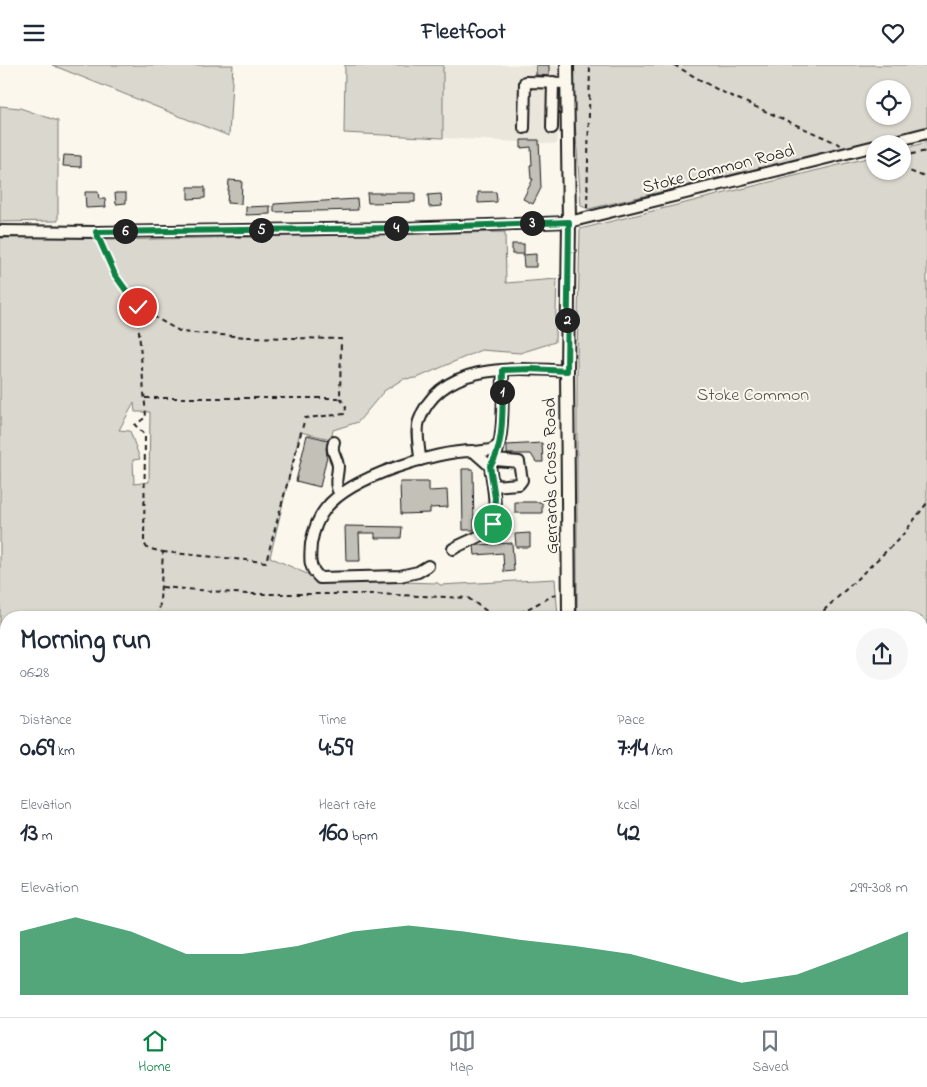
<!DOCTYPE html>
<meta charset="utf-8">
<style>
body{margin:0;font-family:"Indie Flower",sans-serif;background:#f6f6f7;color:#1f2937;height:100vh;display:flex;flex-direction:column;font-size:19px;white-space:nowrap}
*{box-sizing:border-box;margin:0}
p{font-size:16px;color:#747a83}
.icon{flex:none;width:28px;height:28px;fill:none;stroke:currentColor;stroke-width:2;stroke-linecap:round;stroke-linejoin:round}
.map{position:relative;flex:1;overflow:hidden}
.panel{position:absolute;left:0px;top:546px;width:928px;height:406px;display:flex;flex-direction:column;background:#fff;border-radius:20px 20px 0 0;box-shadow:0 1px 4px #0004}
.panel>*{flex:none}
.fabs{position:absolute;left:866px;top:15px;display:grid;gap:10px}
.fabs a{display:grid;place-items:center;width:45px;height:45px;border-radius:50%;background:#fff;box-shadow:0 1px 4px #0004;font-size:25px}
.pin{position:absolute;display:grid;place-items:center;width:42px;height:42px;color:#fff;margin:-21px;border:2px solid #fff;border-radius:50%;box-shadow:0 1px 5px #0007}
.km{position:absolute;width:25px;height:25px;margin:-12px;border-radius:50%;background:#222;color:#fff;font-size:14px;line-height:25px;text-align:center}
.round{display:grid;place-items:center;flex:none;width:52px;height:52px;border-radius:26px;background:#f6f6f7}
.headline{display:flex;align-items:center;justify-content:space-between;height:85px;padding:0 20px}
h1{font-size:28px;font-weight:700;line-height:38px}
.metrics{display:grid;grid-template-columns:repeat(3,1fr);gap:8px;height:85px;padding:5px 20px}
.metrics div{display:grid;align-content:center}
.metrics b{font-size:25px;font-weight:700}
.metrics small{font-size:14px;font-weight:400}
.metrics p{font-size:14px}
.chart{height:140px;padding:10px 20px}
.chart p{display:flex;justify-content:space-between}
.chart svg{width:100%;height:90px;margin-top:5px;fill:#0b8043;opacity:.7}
header{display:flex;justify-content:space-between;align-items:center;height:65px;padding:0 20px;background:#fff;font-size:22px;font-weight:700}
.menu{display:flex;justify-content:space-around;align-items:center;height:70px;border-top:1px solid #e0e1e3;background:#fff;font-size:14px;color:#747a83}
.menu a{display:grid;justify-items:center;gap:2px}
.menu .current{color:#0b8043}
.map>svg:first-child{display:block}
.built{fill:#eae6dc}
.green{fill:#dad7ce;stroke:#7b7a75;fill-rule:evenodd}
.building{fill:#c3c0b8;stroke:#1c1c1c}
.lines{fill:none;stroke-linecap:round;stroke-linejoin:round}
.minor-casing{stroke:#1c1c1c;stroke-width:14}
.major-casing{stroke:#1c1c1c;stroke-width:16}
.path{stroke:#1c1c1c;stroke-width:2;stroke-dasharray:5 4;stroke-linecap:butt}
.minor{stroke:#fbf7ec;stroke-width:10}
.major{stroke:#fbf7ec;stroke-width:12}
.route-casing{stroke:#fff;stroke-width:10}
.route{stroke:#0b8043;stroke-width:6}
.labels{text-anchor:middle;stroke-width:4;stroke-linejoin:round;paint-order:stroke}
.street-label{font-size:18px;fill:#1c1c1c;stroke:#fbf7ec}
.park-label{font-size:18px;fill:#555451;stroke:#fbf7ec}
</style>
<header><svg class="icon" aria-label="menu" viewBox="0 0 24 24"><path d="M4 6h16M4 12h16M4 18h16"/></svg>Fleetfoot<svg class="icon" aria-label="heart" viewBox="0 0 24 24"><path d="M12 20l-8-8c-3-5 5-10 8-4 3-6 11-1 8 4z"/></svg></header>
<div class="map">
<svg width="927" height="952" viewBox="0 0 927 952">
<rect width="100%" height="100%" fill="#fbf7ec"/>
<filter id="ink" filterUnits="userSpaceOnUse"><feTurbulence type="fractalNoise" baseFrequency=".02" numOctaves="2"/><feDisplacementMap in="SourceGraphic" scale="10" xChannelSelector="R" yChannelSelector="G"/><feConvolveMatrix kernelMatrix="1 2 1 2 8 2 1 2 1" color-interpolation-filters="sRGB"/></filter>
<g filter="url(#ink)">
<path class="built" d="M443 0H559L557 79 443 73Z"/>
<g class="green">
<path d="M52 0H233L229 71Z"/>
<path d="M345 0H443V73L344 68Z"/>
<path d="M571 0H927V63L589 144 581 141ZM875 24H902V51H875Z"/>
<path d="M0 41 20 43 58 56V156L0 157Z"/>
<path d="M927 77V952H578V946H921V552H577V292L580 164 875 91V106H902L903 84Z"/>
<path d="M505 167 506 218 557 214 555 277 520 288 481 285 417 313 403 314 384 326 358 357 333 365 331 374 300 367 270 492 320 515 438 518 440 520 555 514 558 552H6V946H560V952H0V173L92 171 106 175ZM134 338 135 347H150L149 417 134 419 133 395 140 394 130 366 119 365Z"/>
</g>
<g class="building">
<path d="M536 0H549V11L536 10Z"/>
<path d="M521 75H539L541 123 533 139 523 134 533 114H531L530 100H532L531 82 521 83Z"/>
<path d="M64 90 81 91V102L63 101Z"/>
<path d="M229 115 242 116 241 139 227 138Z"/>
<path d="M188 122H205V133L188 134Z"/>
<path d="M85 127H98L99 134H105L106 142 86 143Z"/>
<path d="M478 127H496L497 137 478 138Z"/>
<path d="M115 128H126V138L116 139Z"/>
<path d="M367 128H415V137L368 138Z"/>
<path d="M441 129 442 141 429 142 428 130Z"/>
<path d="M357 134 358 145 274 147V139Z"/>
<path d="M270 141V149L246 150V142Z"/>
<rect x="512" y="179" width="12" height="10"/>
<path d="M536 189V202H524L523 190Z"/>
<path d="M307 370 328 375 326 383 327 391 320 422 296 416Z"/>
<path d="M542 378 543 397H536L531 389H507V380Z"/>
<path d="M462 404H473L474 465H463Z"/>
<path d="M400 417H429V426L447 425 448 442 430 443V448L401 449Z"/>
<rect x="515" y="437" width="27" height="11"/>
<path d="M345 461 402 462 401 473H375V468H359L360 496H346Z"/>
<path d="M530 468V482H516L515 469Z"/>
<path d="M512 478 514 506 504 507 503 488 475 490 474 481 478 480Z"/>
</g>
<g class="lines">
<g class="minor-casing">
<g id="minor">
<path d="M524 63 525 17 567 18"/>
<path d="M552 63 553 17"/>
<path d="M884 79 927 68"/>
<path d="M0 166 96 167 402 163 569 157 875 81"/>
<path d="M334 377C330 387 337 391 338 401 338 412 333 418 340 429"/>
<path d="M475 387 491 385 499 380"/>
<path d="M420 395C420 384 415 367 419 356 440 296 515 303 567 306"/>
<path d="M490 401C506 382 502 330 503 305"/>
<path d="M493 421 519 419 522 415 519 397 495 395"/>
<path d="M428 501 418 507 400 511 320 513C308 502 310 494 311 479 313 467 318 453 326 443 351 412 434 386 473 386L490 401C492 416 501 455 488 466 477 474 464 477 453 484"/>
</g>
</g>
<g class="major-casing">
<g id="major">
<path d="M567 0 569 157 567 306 569 552"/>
<path d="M570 946V952"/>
</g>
</g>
<g class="path">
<path d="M674 0 718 25 841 80"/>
<path d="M902 91 927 86"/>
<path d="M902 103 927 113"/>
<path d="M587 143 590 0"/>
<path d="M100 176 115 210 137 242 146 352 135 360 145 370 144 478 147 483 163 487 159 552"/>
<path d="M137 242 181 267 247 272 341 274 340 333 346 342 345 349 305 353 266 497 163 487"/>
<path d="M145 333H340"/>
<path d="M162 522 247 529H374L468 533 495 552"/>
<path d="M512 552 558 528"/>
<path d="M817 552 901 472 927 438"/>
<path d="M921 640 927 637"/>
<path d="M0 873 6 874"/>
<path d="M921 939 927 936"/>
<path d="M158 946V952"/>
<path d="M266 946 274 952"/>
<path d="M477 946V952"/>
<path d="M366 952V946"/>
<path d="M684 952 686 946"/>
<path d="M894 952 906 946"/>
</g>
<use href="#minor" class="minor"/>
<use href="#major" class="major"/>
</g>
</g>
<g class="lines" filter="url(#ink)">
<g class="route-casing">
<path id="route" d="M138 242 115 210 96 167 402 163 569 157 567 306 531 304 503 305C502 330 506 382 490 401L495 433 493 459"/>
</g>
<use href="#route" class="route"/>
</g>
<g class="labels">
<g class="street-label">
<text transform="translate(718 103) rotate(-14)" y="6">Stoke Common Road</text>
<text transform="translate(550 411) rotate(-91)" y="6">Gerrards Cross Road</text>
</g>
<g class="park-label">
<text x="753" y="335">Stoke Common</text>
</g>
</g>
</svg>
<div class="fabs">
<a><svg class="icon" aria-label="locate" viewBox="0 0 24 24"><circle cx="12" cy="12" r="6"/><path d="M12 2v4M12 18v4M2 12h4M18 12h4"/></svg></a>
<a><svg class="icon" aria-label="layers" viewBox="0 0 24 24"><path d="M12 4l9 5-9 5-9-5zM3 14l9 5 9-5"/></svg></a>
</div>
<div class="pin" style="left:493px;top:459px;background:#1e9e55"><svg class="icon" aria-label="arrive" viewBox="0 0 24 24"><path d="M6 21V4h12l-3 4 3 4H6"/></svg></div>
<div class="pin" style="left:138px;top:242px;background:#d93025"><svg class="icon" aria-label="check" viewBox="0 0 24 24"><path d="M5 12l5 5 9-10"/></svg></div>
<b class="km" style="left:502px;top:327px">1</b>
<b class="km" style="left:567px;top:255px">2</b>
<b class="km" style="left:532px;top:158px">3</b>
<b class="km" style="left:396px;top:163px">4</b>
<b class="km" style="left:261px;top:165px">5</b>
<b class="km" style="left:125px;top:166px">6</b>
<section class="panel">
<div class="headline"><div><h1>Morning run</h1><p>06:28</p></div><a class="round"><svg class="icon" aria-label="share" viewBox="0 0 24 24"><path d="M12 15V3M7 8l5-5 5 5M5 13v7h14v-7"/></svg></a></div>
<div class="metrics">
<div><p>Distance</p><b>0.69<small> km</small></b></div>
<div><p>Time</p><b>4:59</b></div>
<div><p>Pace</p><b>7:14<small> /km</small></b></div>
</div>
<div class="metrics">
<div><p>Elevation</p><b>13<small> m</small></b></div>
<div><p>Heart rate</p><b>160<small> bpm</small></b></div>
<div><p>kcal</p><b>42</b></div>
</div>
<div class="chart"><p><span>Elevation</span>299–308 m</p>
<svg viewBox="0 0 160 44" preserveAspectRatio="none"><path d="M0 44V13L10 6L20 13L30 24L40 24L50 20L60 13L70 10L80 13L90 17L100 20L110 24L120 31L130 38L140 34L150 24L160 13V44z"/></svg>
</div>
</section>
</div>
<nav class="menu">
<a class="current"><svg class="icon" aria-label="home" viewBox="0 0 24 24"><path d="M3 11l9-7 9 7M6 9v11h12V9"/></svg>Home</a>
<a><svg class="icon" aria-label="map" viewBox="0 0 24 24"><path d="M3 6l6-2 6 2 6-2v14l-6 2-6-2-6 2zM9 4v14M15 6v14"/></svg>Map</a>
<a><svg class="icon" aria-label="saved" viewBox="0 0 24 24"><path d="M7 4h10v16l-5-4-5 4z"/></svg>Saved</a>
</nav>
